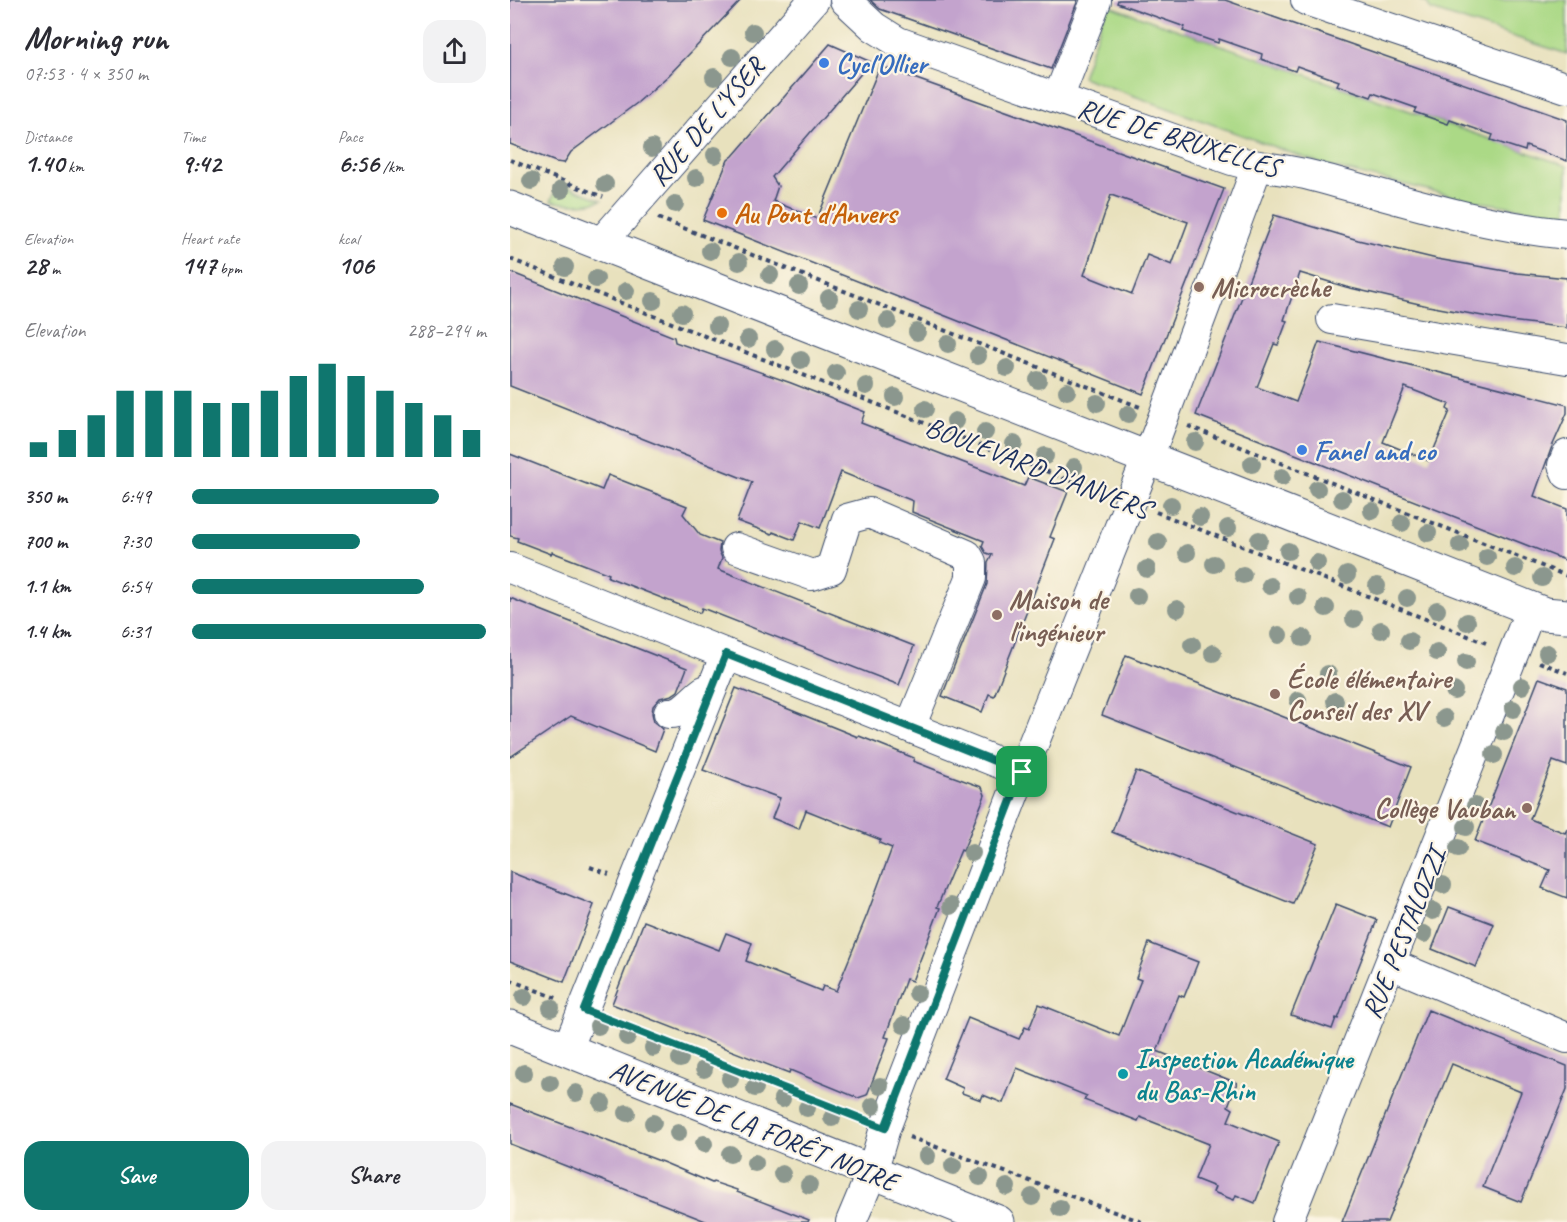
<!DOCTYPE html>
<meta charset="utf-8">
<style>
body{margin:0;font-family:Caveat,sans-serif;background:#f2f2f3;color:#2b2b33;height:100vh;display:flex;flex-direction:column;font-size:22px;white-space:nowrap}
*{box-sizing:border-box;margin:0}
p{font-size:20px;color:#7c7c81}
.icon{flex:none;width:33px;height:33px;fill:none;stroke:currentColor;stroke-width:2;stroke-linecap:round;stroke-linejoin:round}
.map{position:relative;flex:1;overflow:hidden}
.details{display:flex;flex-direction:column;background:#fff;width:510px}
.details>*{flex:none}
.pin{position:absolute;display:grid;place-items:center;width:51px;height:51px;color:#fff;margin:-26px;border-radius:12px;box-shadow:0 3px 9px #0006}
.round{display:grid;place-items:center;flex:none;width:63px;height:63px;border-radius:18px;background:#f2f2f3}
.summary{display:flex;align-items:center;justify-content:space-between;height:102px;padding:0 24px}
h1{font-size:33px;font-weight:600;line-height:45px}
.metrics{display:grid;grid-template-columns:repeat(3,1fr);gap:9px;height:102px;padding:6px 24px}
.metrics div{display:grid;align-content:center}
.metrics b{font-size:26px;font-weight:600}
.metrics small{font-size:16px;font-weight:400}
.metrics p{font-size:16px}
.chart{height:168px;padding:12px 24px}
.chart p{display:flex;justify-content:space-between}
.chart svg{width:100%;height:108px;margin-top:6px;stroke:#0f766e;stroke-width:6}
.action{display:flex;gap:12px;margin-top:auto;padding:12px 24px}
.action a{flex:1;height:69px;border-radius:18px;background:#0f766e;color:#fff;font-size:24px;font-weight:600;line-height:69px;text-align:center}
.action a+a{background:#f2f2f3;color:#2b2b33}
ul{padding:0 24px;list-style:none;font-size:20px}
li{display:grid;grid-template-columns:96px 72px 1fr;align-items:center;height:45px}
li i{height:15px;border-radius:8px;background:#0f766e}
main{display:flex;flex:1;min-height:0}
.map>svg:first-child{display:block}
.green{fill:#abd986;stroke:#638472;stroke-width:1.5}
.building{fill:#c3a3cd;fill-rule:evenodd}
.lines{fill:none;stroke-linecap:round;stroke-linejoin:round}
.minor-casing{stroke:#3a4a6c;stroke-width:32}
.major-casing{stroke:#3a4a6c;stroke-width:35}
.path{stroke:#3a4a6c;stroke-width:4;stroke-dasharray:4.5 4.5;stroke-linecap:butt}
.minor{stroke:#fff;stroke-width:30}
.major{stroke:#fff;stroke-width:33}
.tree{fill:#8b978e}
.route-casing{stroke:#fff;stroke-width:12}
.route{stroke:#0f766e;stroke-width:8}
.shop-dot{fill:#3f7fe0;stroke:#fcf5e5;stroke-width:2}
.food-dot{fill:#e8710a;stroke:#fcf5e5;stroke-width:2}
.education-dot{fill:#8d6e63;stroke:#fcf5e5;stroke-width:2}
.culture-dot{fill:#0f9aa8;stroke:#fcf5e5;stroke-width:2}
.labels{text-anchor:middle;stroke-width:4.5;stroke-linejoin:round;paint-order:stroke}
.shop-label{font-size:28px;font-weight:bold;fill:#366cbe;stroke:#fcf5e5;text-anchor:start}
.street-label{font-size:28px;fill:#1b2f5e;stroke:#fcf5e5}
.food-label{font-size:28px;font-weight:bold;fill:#c56008;stroke:#fcf5e5;text-anchor:start}
.education-label{font-size:28px;font-weight:bold;fill:#785e54;stroke:#fcf5e5;text-anchor:start}
.culture-label{font-size:28px;font-weight:bold;fill:#0d838f;stroke:#fcf5e5;text-anchor:start}
</style>
<main>
<section class="details">
<div class="summary"><div><h1>Morning run</h1><p>07:53 · 4 × 350 m</p></div><a class="round"><svg class="icon" aria-label="share" viewBox="0 0 24 24"><path d="M12 15V3M7 8l5-5 5 5M5 13v7h14v-7"/></svg></a></div>
<div class="metrics">
<div><p>Distance</p><b>1.40<small> km</small></b></div>
<div><p>Time</p><b>9:42</b></div>
<div><p>Pace</p><b>6:56<small> /km</small></b></div>
</div>
<div class="metrics">
<div><p>Elevation</p><b>28<small> m</small></b></div>
<div><p>Heart rate</p><b>147<small> bpm</small></b></div>
<div><p>kcal</p><b>106</b></div>
</div>
<div class="chart"><p><span>Elevation</span>288–294 m</p>
<svg viewBox="0 0 160 44" preserveAspectRatio="none"><path d="M5 44V38M15 44V33M25 44V27M35 44V17M45 44V17M55 44V17M65 44V22M75 44V22M85 44V17M95 44V11M105 44V6M115 44V11M125 44V17M135 44V22M145 44V27M155 44V33"/></svg>
</div>
<ul>
<li><b>350 m</b>6:49<i style="width:84%"></i></li>
<li><b>700 m</b>7:30<i style="width:57%"></i></li>
<li><b>1.1 km</b>6:54<i style="width:79%"></i></li>
<li><b>1.4 km</b>6:31<i style="width:100%"></i></li>
</ul>
<div class="action"><a>Save</a><a>Share</a></div>
</section>
<div class="map">
<svg width="1057" height="1222" viewBox="0 0 1057 1222">
<rect width="100%" height="100%" fill="#fcf5e5"/>
<filter id="ink" filterUnits="userSpaceOnUse"><feTurbulence type="fractalNoise" baseFrequency=".0167" numOctaves="2"/><feDisplacementMap in="SourceGraphic" scale="12" xChannelSelector="R" yChannelSelector="G"/><feConvolveMatrix kernelMatrix="1 2 1 2 8 2 1 2 1" color-interpolation-filters="sRGB"/></filter>
<filter id="wash" filterUnits="userSpaceOnUse"><feTurbulence type="fractalNoise" baseFrequency=".008" numOctaves="4" result="noise"/><feDisplacementMap in="SourceGraphic" scale="24" xChannelSelector="R" yChannelSelector="G"/><feGaussianBlur stdDeviation="1.35" result="paint"/><feColorMatrix in="noise" values="0 0 0 0 0 0 0 0 0 0 0 0 0 0 0 0 0 1.4 0 .05"/><feComposite in="paint" operator="in"/></filter>
<g filter="url(#wash)">
<rect width="100%" height="100%" fill="#e8e1bd"/>
<g class="green">
<path d="M910 0H1057V54L921 10 917 3Z"/>
<path d="M597 5 1057 166V215L964 201 817 166 572 77Z"/>
<path d="M49 183 92 200C75 206 59 205 41 201Z"/>
</g>
<g id="blocks">
<g class="building">
<path d="M0 0H231L159 75 127 103 61 152 54 163 46 162 0 144Z"/>
<path d="M360 0H568L541 69 370 9Z"/>
<path d="M608 0H715L1057 120V161L1016 146 1015 151 981 140 983 135 940 120 938 124 904 112 906 108 863 93 861 97 827 85 829 81 787 66 785 71 751 59 752 54 709 39 708 43 673 31 675 27 607 3Z"/>
<path d="M320 44 361 62 262 177 268 186 263 201 307 219 370 66 714 189 633 394 193 220 218 160 223 156ZM601 195 678 222 662 265 637 255 622 294 574 275Z"/>
<path d="M764 215 848 240 927 259 1007 273 1057 278V328L1000 321 918 306 836 287 790 273 774 320 777 321 768 345 764 344 747 387 786 402 809 342 1057 405V413L1041 449 1024 496 1057 509V561L686 415ZM895 387 939 404 937 409 940 411 919 461 873 442Z"/>
<path d="M0 272 164 337 165 342 281 383 355 412 351 423 514 486 518 477 558 492 540 537 545 539 484 696 479 694 472 712 432 696 477 584 478 563 482 555 476 553 472 546 474 541 402 512 403 501 331 472 310 528 292 521 284 540 263 532 262 534 227 521 242 482 0 386Z"/>
<path d="M0 454 92 490 98 475 177 506 173 514 190 535 210 543 209 551 212 558 208 569 404 646 389 685 192 608 190 613 98 577 99 574 42 552 41 554 7 541 8 538 0 536Z"/>
<path d="M0 598 177 668 168 691 162 695 150 698 143 706 142 713 144 722 153 729 145 751 61 716 0 757Z"/>
<path d="M616 655 901 767 878 827 592 715Z"/>
<path d="M1029 678 1057 688V766L1043 761 1020 819 1055 833 1057 829V898L1032 888 1040 870 965 841Z"/>
<path d="M226 688 348 737 349 736 404 758 403 761 436 774 472 787 475 795 453 851 451 850 427 907 430 908 402 981 396 979 375 1037 379 1038 357 1095 348 1098 280 1070 279 1073 102 1004 134 921 209 950 216 933 242 943 236 961 311 991 313 986 326 991 357 915 382 848 369 843 371 840 296 810 289 829 262 818 270 798 193 770Z"/>
<path d="M626 771 808 844 783 904 602 832Z"/>
<path d="M0 872 84 905 54 982 0 961Z"/>
<path d="M826 904 867 920 828 1019 826 1018 822 1029 781 1015Z"/>
<path d="M939 907 984 924 966 967 922 949Z"/>
<path d="M639 943 688 962 674 997 669 995 647 1051 727 1083 718 1106 723 1109 718 1121 769 1142 745 1203 726 1195 724 1200 703 1192 705 1187 685 1179 699 1144 630 1117 628 1121 574 1100 577 1096 507 1068 493 1103 473 1095 471 1100 452 1093 453 1088 433 1079 458 1018 509 1039 515 1027 519 1029 529 1004 609 1036 631 980 626 978Z"/>
<path d="M918 1010 1057 1066V1089L1011 1202 973 1187 1011 1092 942 1064 877 1222H832Z"/>
<path d="M0 1104 155 1163 202 1183 203 1182 227 1190V1192L299 1220 298 1222H198L0 1144Z"/>
</g>
</g>
</g>
<g filter="url(#ink)">
<use href="#blocks" fill-opacity="0" stroke="#3a4a6c" stroke-width="1.5"/>
<g class="lines">
<g class="minor-casing">
<g id="minor">
<path d="M335 0 364 27 388 42 722 160C749 168 777 169 803 176 887 198 970 226 1057 234"/>
<path d="M796 0 1057 88"/>
<path d="M552 88 586 1"/>
<path d="M90 244 304 0"/>
<path d="M822 319 1057 359"/>
<path d="M1057 455 1053 465 1057 474"/>
<path d="M226 548 302 575 321 569 337 519 359 513 457 555 461 562V578L400 727"/>
<path d="M0 568 512 772"/>
<path d="M159 713C174 714 182 699 194 691"/>
<path d="M881 964 1057 1038"/>
<path d="M57 1050 216 654"/>
<path d="M341 1222 362 1172 375 1128 512 772 647 434 747 167"/>
<path d="M777 1222 1021 609"/>
</g>
</g>
<g class="major-casing">
<g id="major">
<path d="M0 208 1035 614 1057 616"/>
<path d="M0 1027 488 1222"/>
</g>
</g>
<g class="path">
<path d="M0 160 93 197"/>
<path d="M148 218 630 407"/>
<path d="M0 259 594 494"/>
<path d="M678 426 1057 576"/>
<path d="M646 512 976 643"/>
<path d="M1029 662 1057 673"/>
<path d="M80 867 99 874"/>
<path d="M0 980 49 999"/>
<path d="M98 1019 350 1118"/>
<path d="M399 1137 632 1222"/>
</g>
<use href="#minor" class="minor"/>
<use href="#major" class="major"/>
</g>
<g class="tree">
<circle cx="243" cy="32" r="9"/>
<circle cx="222" cy="57" r="9"/>
<circle cx="204" cy="77" r="9"/>
<circle cx="142" cy="148" r="9"/>
<circle cx="205" cy="155" r="9"/>
<circle cx="186" cy="178" r="9"/>
<circle cx="21" cy="181" r="9"/>
<circle cx="95" cy="184" r="9"/>
<circle cx="51" cy="190" r="9"/>
<circle cx="165" cy="204" r="9"/>
<circle cx="200" cy="251" r="9"/>
<circle cx="229" cy="262" r="9"/>
<circle cx="55" cy="267" r="9"/>
<circle cx="260" cy="275" r="9"/>
<circle cx="86" cy="279" r="9"/>
<circle cx="289" cy="286" r="9"/>
<circle cx="116" cy="291" r="9"/>
<circle cx="319" cy="298" r="9"/>
<circle cx="143" cy="301" r="9"/>
<circle cx="349" cy="309" r="9"/>
<circle cx="172" cy="313" r="9"/>
<circle cx="378" cy="321" r="9"/>
<circle cx="207" cy="326" r="9"/>
<circle cx="407" cy="332" r="9"/>
<circle cx="238" cy="339" r="9"/>
<circle cx="438" cy="344" r="9"/>
<circle cx="265" cy="349" r="9"/>
<circle cx="468" cy="356" r="9"/>
<circle cx="291" cy="360" r="9"/>
<circle cx="497" cy="368" r="9"/>
<circle cx="326" cy="373" r="9"/>
<circle cx="528" cy="380" r="9"/>
<circle cx="356" cy="386" r="9"/>
<circle cx="557" cy="391" r="9"/>
<circle cx="385" cy="397" r="9"/>
<circle cx="587" cy="403" r="9"/>
<circle cx="415" cy="409" r="9"/>
<circle cx="618" cy="414" r="9"/>
<circle cx="445" cy="421" r="9"/>
<circle cx="475" cy="432" r="9"/>
<circle cx="685" cy="442" r="9"/>
<circle cx="504" cy="444" r="9"/>
<circle cx="535" cy="456" r="9"/>
<circle cx="742" cy="464" r="9"/>
<circle cx="564" cy="467" r="9"/>
<circle cx="772" cy="477" r="9"/>
<circle cx="807" cy="489" r="9"/>
<circle cx="832" cy="499" r="9"/>
<circle cx="661" cy="505" r="9"/>
<circle cx="862" cy="511" r="9"/>
<circle cx="690" cy="517" r="9"/>
<circle cx="892" cy="523" r="9"/>
<circle cx="718" cy="528" r="9"/>
<circle cx="918" cy="533" r="9"/>
<circle cx="749" cy="540" r="9"/>
<circle cx="648" cy="542" r="9"/>
<circle cx="950" cy="545" r="9"/>
<circle cx="778" cy="551" r="9"/>
<circle cx="677" cy="553" r="9"/>
<circle cx="977" cy="557" r="9"/>
<circle cx="807" cy="563" r="9"/>
<circle cx="704" cy="564" r="9"/>
<circle cx="1005" cy="568" r="9"/>
<circle cx="637" cy="569" r="9"/>
<circle cx="733" cy="575" r="9"/>
<circle cx="837" cy="575" r="9"/>
<circle cx="1032" cy="578" r="9"/>
<circle cx="760" cy="586" r="9"/>
<circle cx="867" cy="586" r="9"/>
<circle cx="627" cy="596" r="9"/>
<circle cx="788" cy="597" r="9"/>
<circle cx="897" cy="598" r="9"/>
<circle cx="816" cy="608" r="9"/>
<circle cx="667" cy="609" r="9"/>
<circle cx="927" cy="610" r="9"/>
<circle cx="844" cy="619" r="9"/>
<circle cx="957" cy="622" r="9"/>
<circle cx="871" cy="630" r="9"/>
<circle cx="769" cy="635" r="9"/>
<circle cx="793" cy="638" r="9"/>
<circle cx="899" cy="641" r="9"/>
<circle cx="682" cy="645" r="9"/>
<circle cx="927" cy="652" r="9"/>
<circle cx="703" cy="653" r="9"/>
<circle cx="1037" cy="653" r="9"/>
<circle cx="956" cy="662" r="9"/>
<circle cx="818" cy="674" r="9"/>
<circle cx="1012" cy="686" r="9"/>
<circle cx="944" cy="691" r="9"/>
<circle cx="788" cy="700" r="9"/>
<circle cx="825" cy="701" r="9"/>
<circle cx="1003" cy="709" r="9"/>
<circle cx="934" cy="718" r="9"/>
<circle cx="994" cy="732" r="9"/>
<circle cx="984" cy="755" r="9"/>
<circle cx="965" cy="806" r="9"/>
<circle cx="956" cy="827" r="9"/>
<circle cx="948" cy="848" r="9"/>
<circle cx="462" cy="853" r="9"/>
<circle cx="933" cy="885" r="9"/>
<circle cx="441" cy="906" r="9"/>
<circle cx="923" cy="911" r="9"/>
<circle cx="914" cy="934" r="9"/>
<circle cx="407" cy="993" r="9"/>
<circle cx="14" cy="997" r="9"/>
<circle cx="41" cy="1008" r="9"/>
<circle cx="394" cy="1025" r="9"/>
<circle cx="88" cy="1026" r="9"/>
<circle cx="117" cy="1037" r="9"/>
<circle cx="143" cy="1048" r="9"/>
<circle cx="170" cy="1059" r="9"/>
<circle cx="194" cy="1069" r="9"/>
<circle cx="14" cy="1073" r="9"/>
<circle cx="220" cy="1079" r="9"/>
<circle cx="40" cy="1083" r="9"/>
<circle cx="370" cy="1086" r="9"/>
<circle cx="245" cy="1088" r="9"/>
<circle cx="66" cy="1093" r="9"/>
<circle cx="272" cy="1099" r="9"/>
<circle cx="92" cy="1103" r="9"/>
<circle cx="363" cy="1106" r="9"/>
<circle cx="297" cy="1108" r="9"/>
<circle cx="117" cy="1113" r="9"/>
<circle cx="322" cy="1118" r="9"/>
<circle cx="143" cy="1123" r="9"/>
<circle cx="168" cy="1133" r="9"/>
<circle cx="194" cy="1144" r="9"/>
<circle cx="220" cy="1154" r="9"/>
<circle cx="417" cy="1156" r="9"/>
<circle cx="245" cy="1163" r="9"/>
<circle cx="443" cy="1166" r="9"/>
<circle cx="272" cy="1174" r="9"/>
<circle cx="470" cy="1177" r="9"/>
<circle cx="299" cy="1185" r="9"/>
<circle cx="497" cy="1187" r="9"/>
<circle cx="522" cy="1197" r="9"/>
<circle cx="550" cy="1208" r="9"/>
</g>
</g>
<g class="lines" filter="url(#ink)">
<g class="route-casing">
<path id="route" d="M216 654 512 772 375 1128 74 1010Z"/>
</g>
<use href="#route" class="route"/>
</g>
<g class="shop-dot">
<circle cx="314" cy="63" r="6"/>
<circle cx="792" cy="450" r="6"/>
</g>
<circle class="food-dot" cx="212" cy="213" r="6"/>
<g class="education-dot">
<circle cx="689" cy="287" r="6"/>
<circle cx="487" cy="615" r="6"/>
<circle cx="765" cy="694" r="6"/>
<circle cx="1017" cy="808" r="6"/>
</g>
<circle class="culture-dot" cx="613" cy="1074" r="6"/>
<g class="labels">
<g class="shop-label">
<text x="326" y="73">Cycl'Ollier</text>
<text x="804" y="460">Fanel and co</text>
</g>
<g class="street-label">
<text transform="translate(196 121) rotate(-49)" y="10">RUE DE L'YSER</text>
<text transform="translate(669 137) rotate(17)" y="10">RUE DE BRUXELLES</text>
<text transform="translate(528 467) rotate(21)" y="10">BOULEVARD D'ANVERS</text>
<text transform="translate(893 933) rotate(-68)" y="10">RUE PESTALOZZI</text>
<text transform="translate(244 1125) rotate(22)" y="10">AVENUE DE LA FORÊT NOIRE</text>
</g>
<g class="food-label">
<text x="224" y="223">Au Pont d'Anvers</text>
</g>
<g class="education-label">
<text x="701" y="297">Microcrèche</text>
<text x="499" y="609">Maison de<tspan x="499" dy="32">l'ingénieur</tspan></text>
<text x="777" y="688">École élémentaire<tspan x="777" dy="32">Conseil des XV</tspan></text>
<text x="1005" y="818" text-anchor="end">Collège Vauban</text>
</g>
<g class="culture-label">
<text x="625" y="1068">Inspection Académique<tspan x="625" dy="32">du Bas-Rhin</tspan></text>
</g>
</g>
</svg>
<div class="pin" style="left:512px;top:772px;background:#1e9e55"><svg class="icon" aria-label="arrive" viewBox="0 0 24 24"><path d="M6 21V4h12l-3 4 3 4H6"/></svg></div>
</div>
</main>
